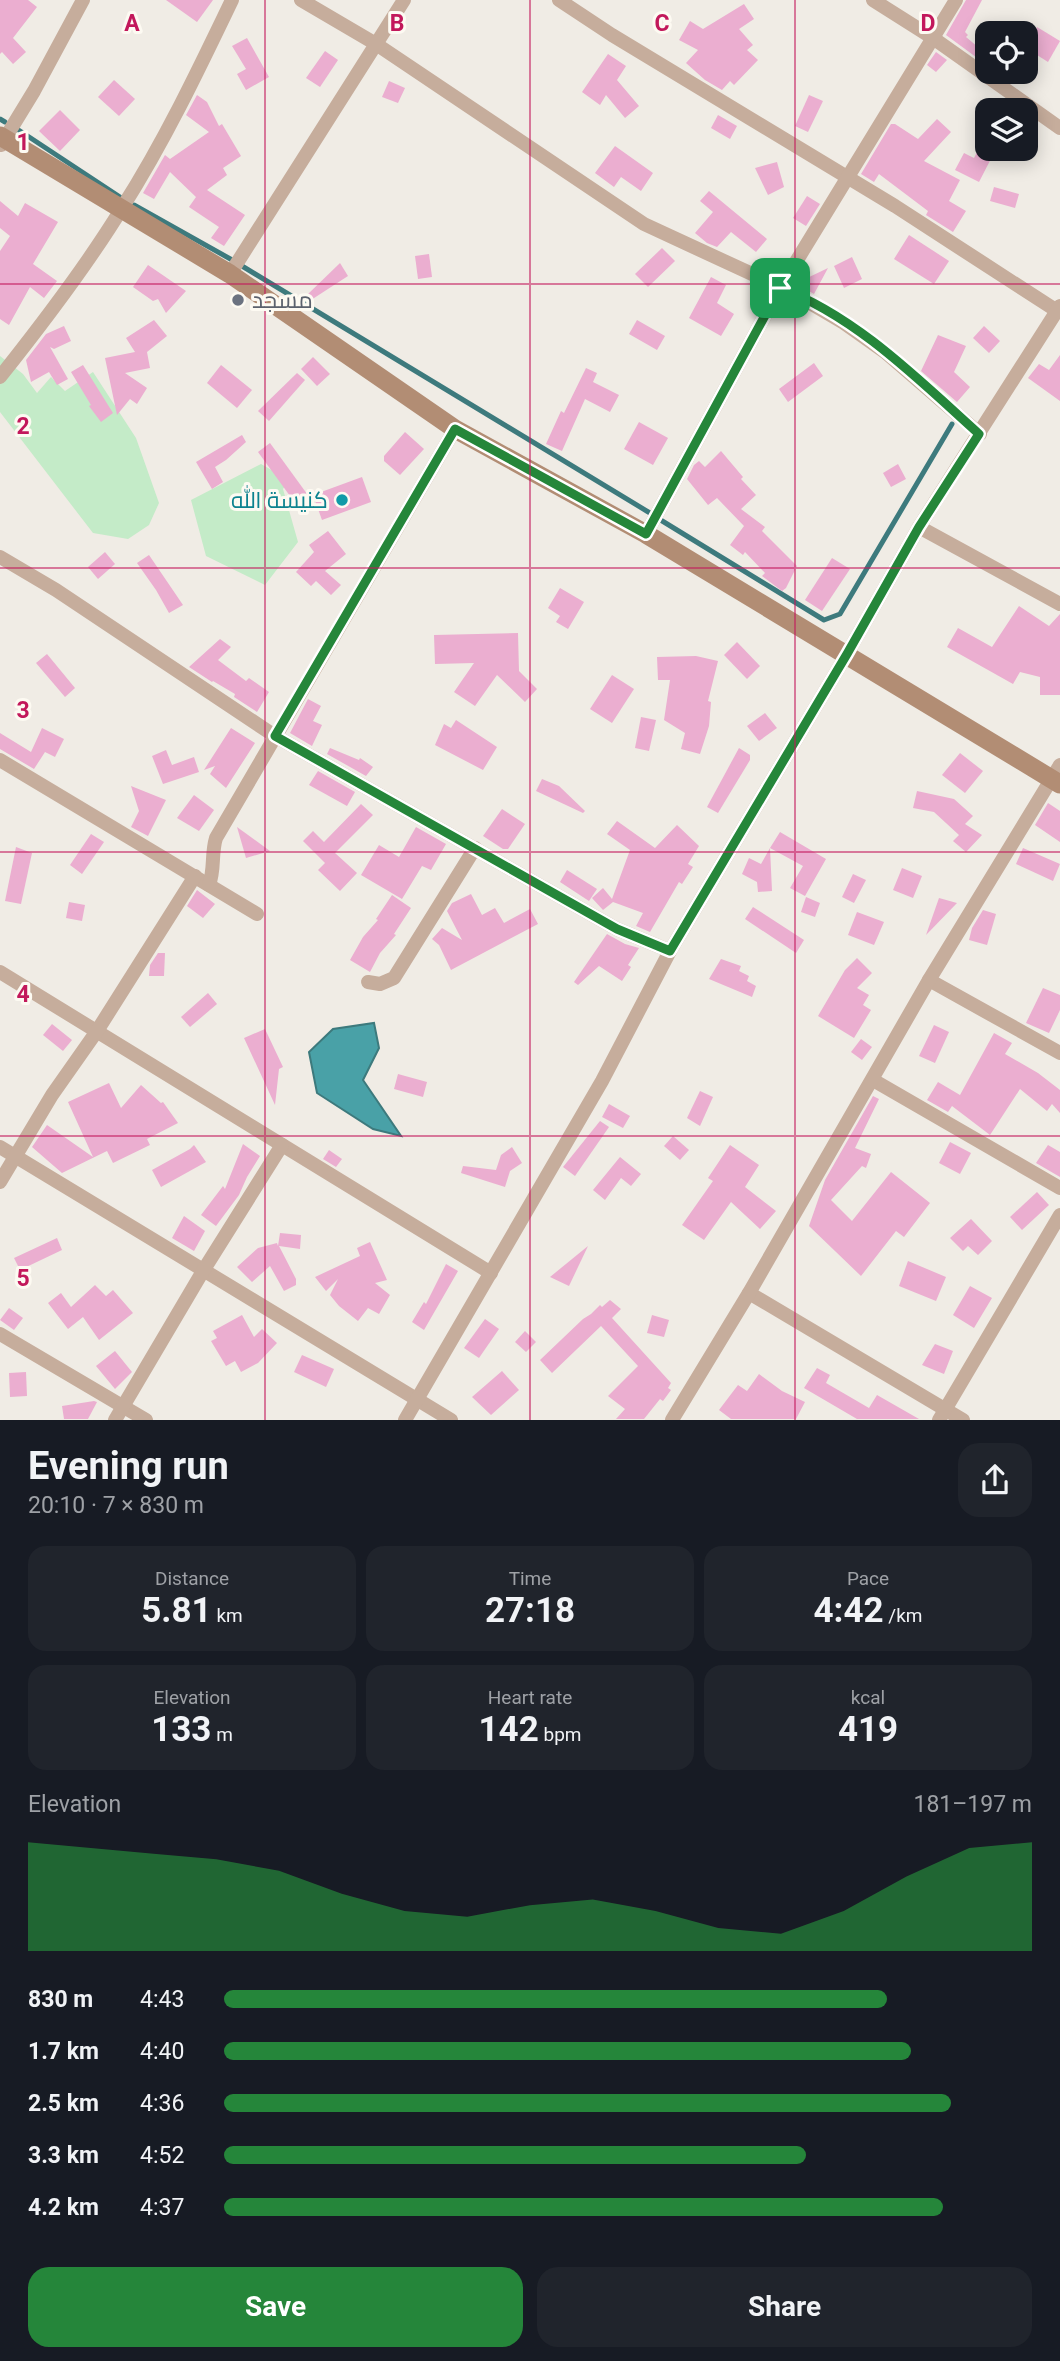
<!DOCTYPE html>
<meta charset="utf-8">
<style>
body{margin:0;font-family:Roboto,Cairo,sans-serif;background:#20242c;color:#f1f3f6;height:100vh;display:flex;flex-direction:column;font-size:26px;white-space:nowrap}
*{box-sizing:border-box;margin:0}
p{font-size:23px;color:#9ea1a6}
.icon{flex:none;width:38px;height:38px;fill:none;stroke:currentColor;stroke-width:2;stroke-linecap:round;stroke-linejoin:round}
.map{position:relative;height:1420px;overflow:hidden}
.panel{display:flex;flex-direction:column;background:#171b24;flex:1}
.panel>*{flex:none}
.tools{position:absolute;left:975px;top:21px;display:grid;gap:14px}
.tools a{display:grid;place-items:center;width:63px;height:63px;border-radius:14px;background:#171b24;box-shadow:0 4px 18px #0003;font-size:35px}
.pin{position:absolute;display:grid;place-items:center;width:60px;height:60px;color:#fff;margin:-30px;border-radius:14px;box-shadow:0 4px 10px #0006}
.round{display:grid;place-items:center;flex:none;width:74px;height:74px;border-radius:21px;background:#20242c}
.headline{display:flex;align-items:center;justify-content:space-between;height:119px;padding:0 28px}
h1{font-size:38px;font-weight:700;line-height:52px}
.figures{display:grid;grid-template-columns:repeat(3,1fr);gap:10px;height:119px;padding:7px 28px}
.figures div{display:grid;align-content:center;border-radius:18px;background:#20242c;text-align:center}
.figures b{font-size:35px;font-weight:700}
.figures small{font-size:19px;font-weight:400}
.figures p{font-size:19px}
.chart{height:196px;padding:14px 28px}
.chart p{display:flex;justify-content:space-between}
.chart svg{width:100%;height:126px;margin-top:7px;fill:#25863a;opacity:.7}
.button{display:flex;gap:14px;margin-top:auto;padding:14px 28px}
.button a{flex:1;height:80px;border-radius:21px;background:#25863a;color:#fff;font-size:28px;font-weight:700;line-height:80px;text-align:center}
.button a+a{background:#20242c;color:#f1f3f6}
ul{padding:0 28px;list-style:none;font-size:23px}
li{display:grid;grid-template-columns:112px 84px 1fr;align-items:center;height:52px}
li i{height:18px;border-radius:9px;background:#25863a}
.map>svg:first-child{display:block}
.green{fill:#c4ebc8}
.water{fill:#49a1a7;stroke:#3d7a7d;stroke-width:2}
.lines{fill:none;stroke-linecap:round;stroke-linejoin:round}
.stream{stroke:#3d7a7d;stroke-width:5}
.building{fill:#ebaed0}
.street{stroke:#c6ad9c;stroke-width:14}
.secondary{stroke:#b28d74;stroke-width:19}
.route-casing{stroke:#fff;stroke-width:14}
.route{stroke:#25863a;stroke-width:9}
.grid{fill:none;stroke:#c2185b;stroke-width:2;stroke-opacity:0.55}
.worship-dot{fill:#6b7280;stroke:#fdfaf2;stroke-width:2.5}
.culture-dot{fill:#0f9aa8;stroke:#fdfaf2;stroke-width:2.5}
.labels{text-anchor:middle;stroke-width:6;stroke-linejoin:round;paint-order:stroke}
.worship-label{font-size:23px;fill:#5b616d;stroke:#fdfaf2;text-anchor:start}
.culture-label{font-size:23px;fill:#0d838f;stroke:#fdfaf2;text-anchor:end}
.grid-label{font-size:23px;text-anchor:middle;font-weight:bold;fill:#c2185b;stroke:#fdfaf2;stroke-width:6;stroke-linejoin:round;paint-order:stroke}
</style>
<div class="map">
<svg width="1060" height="1420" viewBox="0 0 1060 1420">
<rect width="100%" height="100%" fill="#f0ece5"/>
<g class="green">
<path d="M0 356 23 374 37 393 51 377 65 391 93 372 136 438 159 503 149 525 128 539 93 533 0 412Z"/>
<path d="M261 464 289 480 283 489 298 542 265 585 206 556 191 500Z"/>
</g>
<path class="water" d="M374 1023 379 1048 363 1080 401 1136 373 1129 317 1093 309 1052 333 1029Z"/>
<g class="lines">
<g class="stream">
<path d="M0 119 5 122"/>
<path d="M17 129 120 197"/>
<path d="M134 205 234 261"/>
<path d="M242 266 650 513"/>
<path d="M659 519 824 620 840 614 952 424"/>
</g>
</g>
<g class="building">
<path d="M0 0H28L37 7 13 38 26 52 13 64 2 52 0 54Z"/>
<path d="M166 0H213L197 22Z"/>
<path d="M966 0H982L965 32 968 35 966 37 985 53 980 60 946 35Z"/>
<path d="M744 4 754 19 739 29 753 45 747 50 758 60 734 85 730 81 722 90 705 80 686 63 698 50 679 40 690 21 703 29Z"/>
<path d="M1037 27 1060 41 1048 62 1026 48Z"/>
<path d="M247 38 269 77 246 90 237 74 246 69 232 46Z"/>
<path d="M325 51 338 60 320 87 306 78Z"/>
<path d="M936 52 947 60 936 72 927 65Z"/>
<path d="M608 54 626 66 617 80 639 106 625 118 606 95 600 105 582 92Z"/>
<path d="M114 80 135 99 119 116 98 97Z"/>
<path d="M389 81 405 88 398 103 382 97Z"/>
<path d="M197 95 207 102 219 126 222 124 241 156 223 168 227 175 207 190 245 215 224 246 211 238 219 227 189 207 196 197 170 172 154 199 143 193 165 155 170 159 209 132 186 115Z"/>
<path d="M809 95 823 101 808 132 795 126Z"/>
<path d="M60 110 80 130 60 151 39 131Z"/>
<path d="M718 115 737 126 730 139 711 128Z"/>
<path d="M937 119 951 132 924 161 960 180 949 201 966 211 953 232 926 215 928 211 879 174 874 182 861 174 891 124H895L918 139Z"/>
<path d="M982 142 987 144V149H996L979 182 955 170 964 153 974 158Z"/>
<path d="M615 146 653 173 641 191 621 177 614 187 595 173Z"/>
<path d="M777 162 784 187 768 195 755 168Z"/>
<path d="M994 187 1019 194 1015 208 990 201Z"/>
<path d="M709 191 767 239 756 252 731 232 717 247 707 243 695 233 713 212 700 201Z"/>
<path d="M807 196 820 204 806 226 793 218Z"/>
<path d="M0 201 18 216 25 203 58 222 33 264 57 281 44 298 30 287 9 325 0 319V251L10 236 0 228Z"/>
<path d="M909 235 949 261 934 284 894 259Z"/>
<path d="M662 248 675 261 648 287 635 274Z"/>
<path d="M429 254 432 277 418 279 415 256Z"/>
<path d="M852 257 862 279 844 288 834 266Z"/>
<path d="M340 263 348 276 311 300 307 295Z"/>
<path d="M148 265 186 291 166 313 158 299 153 301 133 287Z"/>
<path d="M828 268 814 294 795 283 799 276 805 279Z"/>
<path d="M711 277 726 285 717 303 734 314 721 336 689 318Z"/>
<path d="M154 320 167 336 147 352 150 368 125 373 147 388 137 404 130 399 117 415 105 358 135 352 126 338Z"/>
<path d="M637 320 665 336 657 350 629 334Z"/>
<path d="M64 326 71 341 54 349 50 347 68 379 57 385 49 372 31 382 26 360 46 334Z"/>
<path d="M984 326 1000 341 989 353 973 338Z"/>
<path d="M938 335 966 346 954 372 970 387 957 402 921 371Z"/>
<path d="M1060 355V401L1028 378 1039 364 1049 370Z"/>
<path d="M313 357 330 374 317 386 301 369Z"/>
<path d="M814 363 823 376 788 402 779 389Z"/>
<path d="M83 365 113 413 101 422 89 406 91 405 71 372Z"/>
<path d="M221 365 252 390 237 408 207 383Z"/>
<path d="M586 368 597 373 593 382 619 395 610 412 585 399 562 451 546 444 561 411 564 413Z"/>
<path d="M297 373 305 380 269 421 258 411Z"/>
<path d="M639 422 668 438 653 465 624 449Z"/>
<path d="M405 432 424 449 400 475 384 461V456Z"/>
<path d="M242 435 246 442 226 460 215 467 223 482 212 489 196 462Z"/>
<path d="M270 443 310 498 298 507 258 452Z"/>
<path d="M721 451 743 477 741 479 756 495 741 509 765 527 762 531 797 566 786 588 782 591 762 576 765 573 745 552 743 555 730 545 744 526 717 498 708 505 687 479 694 465 699 461 705 467Z"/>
<path d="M898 464 906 479 891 487 883 473Z"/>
<path d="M362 477 371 502 322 520 313 495Z"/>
<path d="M328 531 346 554 325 571 341 585 331 595 316 581 311 586 296 572 314 552 309 545Z"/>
<path d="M105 552 115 564 98 579 88 567Z"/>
<path d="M149 555 183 605 169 613 156 590 137 563Z"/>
<path d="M832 558 850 569 822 611 805 600Z"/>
<path d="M560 588 584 602 568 629 556 622 560 616 548 608Z"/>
<path d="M1019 606 1049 626 1060 614V695H1040V677L1020 672 1013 684 947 647 958 628 992 647Z"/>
<path d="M518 633 519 671 537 689 525 702 497 675 475 706 454 692 474 663 435 664 434 635Z"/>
<path d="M220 639 231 647 218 660 246 681 249 678 269 692 257 712 234 697 235 694 213 681 212 682 189 667Z"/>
<path d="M737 642 760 666 747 679 724 655Z"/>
<path d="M47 654 75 688 65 697 36 663Z"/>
<path d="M696 656 718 661 708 701 711 702 709 726 700 754 681 749 685 733 664 720 670 680H658L657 657Z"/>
<path d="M612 675 634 689 612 723 590 709Z"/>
<path d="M308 699 321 706 313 721 322 725 312 746 290 733Z"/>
<path d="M765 713 777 728 759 741 747 726Z"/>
<path d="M641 717 656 720 649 751 635 748Z"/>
<path d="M456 720 497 747 483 770 435 745 444 724 451 728Z"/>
<path d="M42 728 64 739 55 757 45 752 34 769 0 749V733L31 752Z"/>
<path d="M231 728 255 743 226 788 210 774 215 766 204 770Z"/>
<path d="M330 748 359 760 360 758 373 767 366 776 327 754Z"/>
<path d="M739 748 750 755V760L718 813 707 807Z"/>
<path d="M166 750 172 765 194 757 199 772 163 784 152 756Z"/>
<path d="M960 753 983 771 965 793 942 775Z"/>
<path d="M318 771 355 792 347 806 309 785Z"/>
<path d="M542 779 559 786 585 811 583 813 536 791Z"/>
<path d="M131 786 166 800 148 836 131 827 139 811Z"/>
<path d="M917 791 954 799 973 816 965 824 982 835 966 852 953 841 959 835 934 812 913 808Z"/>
<path d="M194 795 214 810 199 831 177 818Z"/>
<path d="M1048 803 1060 811V842L1035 825Z"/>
<path d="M361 804 373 815 335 853 357 873 340 891 318 870 325 863 303 841 313 831 324 842Z"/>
<path d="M502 809 525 824 508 849H503L483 836Z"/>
<path d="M617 821 655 848 677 825 699 846 688 864 693 867 682 884 679 882 650 932 636 926 643 913 613 902 603 910 592 898 603 888 612 899 630 850 607 834Z"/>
<path d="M237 827 270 851 246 858Z"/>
<path d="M416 827 446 844 431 870 422 866 402 899 361 875 379 845 399 857Z"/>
<path d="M780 832 826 859 805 896 790 888 803 866 770 848Z"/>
<path d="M91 834 104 842 82 874 70 865Z"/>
<path d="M16 847 32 853 21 904 5 901Z"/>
<path d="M770 848 772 891 758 892 757 882 742 874 749 858 761 864Z"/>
<path d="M1023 848 1060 864 1053 881 1016 864Z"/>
<path d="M902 868 922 876 913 898 893 890Z"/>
<path d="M567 870 597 889 589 901 560 882Z"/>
<path d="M853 874 866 880 854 903 842 897Z"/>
<path d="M197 890 215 904 203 918 187 906Z"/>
<path d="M471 894 482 915 495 908 504 923 530 909 538 924 451 970 439 945 432 939 442 928 462 940 447 911 452 903Z"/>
<path d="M392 895 411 908 394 934 396 935 380 953 370 972 350 960 363 937 378 920 376 919Z"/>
<path d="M806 897 820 903 815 917 801 912Z"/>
<path d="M939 898 957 903 926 935Z"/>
<path d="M69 902 85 905 82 921 66 918Z"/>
<path d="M753 907 804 940 796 953 745 919Z"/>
<path d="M983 910 996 914 987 945 969 940 972 928Z"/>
<path d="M857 912 884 922 874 945 848 935Z"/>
<path d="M607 934 625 944 639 948 628 965 631 967 622 981 599 966 578 985 574 982Z"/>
<path d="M158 953H165L164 976H149L150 965Z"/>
<path d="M857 958 872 973 857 988 869 995 863 1005 871 1010 854 1038 818 1016 845 970Z"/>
<path d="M721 959 741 966 739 971 749 976 747 981 756 986 752 997 709 979Z"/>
<path d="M1043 988 1060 995V1010L1049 1033 1026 1023Z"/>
<path d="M208 993 217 1004 190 1027 181 1017Z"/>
<path d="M52 1024 72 1040 63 1051 43 1035Z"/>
<path d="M934 1025 949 1032 935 1063 919 1056Z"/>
<path d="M265 1029 283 1067 279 1069 275 1105 244 1038Z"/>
<path d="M994 1033 1012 1043 1005 1054 1038 1073 1060 1090V1113L1052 1104 1047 1111 1020 1089 990 1135 952 1106 948 1112 927 1100 938 1082 960 1095Z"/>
<path d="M861 1039 872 1047 862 1060 851 1052Z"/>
<path d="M398 1074 427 1082 423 1097 394 1089Z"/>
<path d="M109 1083 121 1108 141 1085 161 1103 163 1102 178 1123 147 1139 150 1145 113 1163 107 1151 62 1173 32 1147 47 1125 93 1157 68 1102Z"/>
<path d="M700 1091 713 1097 700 1126 687 1118Z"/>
<path d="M873 1096 879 1099 855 1148 871 1154 866 1168 862 1166 831 1200 852 1221 891 1172 930 1203 904 1237 896 1231 861 1276 809 1226 825 1180Z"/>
<path d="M609 1104 630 1116 623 1128 602 1117Z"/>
<path d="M600 1121 609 1127 575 1176 563 1167Z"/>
<path d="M673 1136 689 1150 680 1160 664 1146Z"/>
<path d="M950 1142 971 1153 960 1174 939 1163Z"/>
<path d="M243 1144 260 1156 247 1177 239 1195 216 1226 201 1215 223 1186 225 1189Z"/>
<path d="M194 1145 206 1162 161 1187 152 1170 190 1149Z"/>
<path d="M730 1145 759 1165 745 1187 776 1211 760 1229 731 1202 704 1240 682 1225 713 1181 708 1178Z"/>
<path d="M1048 1145 1060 1152V1177L1036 1163Z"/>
<path d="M512 1147 522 1163 510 1171 505 1187 461 1173 463 1166 496 1170 501 1155Z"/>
<path d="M329 1150 342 1159 336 1167 323 1159Z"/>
<path d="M620 1157 641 1174 631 1186 621 1178 605 1200 593 1190Z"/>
<path d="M1037 1192 1049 1205 1022 1230 1010 1217Z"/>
<path d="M184 1216 205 1231 194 1251 172 1238Z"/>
<path d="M971 1219 992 1241 978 1255 968 1246 963 1251 950 1238Z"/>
<path d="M280 1233 301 1235 300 1249 279 1246 296 1279V1285L284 1291 270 1266 252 1282 237 1267 258 1248 277 1243 278 1246Z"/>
<path d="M57 1238 62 1250 20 1270 14 1258Z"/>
<path d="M370 1242 387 1280 375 1283 390 1295 379 1314 368 1308 358 1321 339 1306 330 1295 338 1279 326 1291 315 1277 360 1256 357 1248Z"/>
<path d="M588 1246 569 1286 550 1277Z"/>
<path d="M908 1261 946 1277 936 1301 899 1286Z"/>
<path d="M446 1264 458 1271 424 1330 412 1322 424 1302 426 1304Z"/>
<path d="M95 1285 106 1296 113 1290 133 1313 99 1340 83 1317 68 1329 48 1303 61 1293 71 1307Z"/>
<path d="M970 1286 992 1298 974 1328 953 1315Z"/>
<path d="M610 1300 621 1309 612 1318 671 1383 668 1388 671 1390 663 1401 660 1399 644 1419H616L625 1409 608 1396 638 1366 601 1326 552 1373 540 1360 583 1319 591 1314 600 1305 602 1307Z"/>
<path d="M9 1308 23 1318 14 1330 0 1320Z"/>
<path d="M242 1315 254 1337 262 1329 277 1343 258 1363 241 1372 235 1361 226 1366 211 1341 217 1338 213 1331Z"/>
<path d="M652 1315 669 1320 664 1337 647 1333Z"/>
<path d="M485 1319 499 1329 479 1358 464 1348Z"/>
<path d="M525 1331 536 1342 526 1352 515 1342Z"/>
<path d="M935 1344 953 1351 944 1374 922 1365Z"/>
<path d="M115 1351 132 1372 115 1389 96 1366Z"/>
<path d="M302 1355 334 1369 326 1387 294 1372Z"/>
<path d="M817 1368 830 1375 826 1383 869 1408 877 1395 919 1419H857L804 1388Z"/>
<path d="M502 1371 519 1390 491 1415 472 1397Z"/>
<path d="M26 1372 27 1396 10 1397 9 1373Z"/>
<path d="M759 1374 782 1391 805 1402 796 1419H731L719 1410 738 1385 747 1391Z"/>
<path d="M94 1401 97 1402 88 1419H64L62 1406Z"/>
</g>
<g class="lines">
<g class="street">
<path d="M301 0 376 44 644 224 793 293 844 323 885 352 980 434"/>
<path d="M559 0 612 35 895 206 1057 311"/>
<path d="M873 0 933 38 1060 128"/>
<path d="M1 145 34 91 83 0"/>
<path d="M230 274 404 0"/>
<path d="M0 377C43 323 86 267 122 208 164 142 198 71 232 0"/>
<path d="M919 527 1060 604"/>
<path d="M646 534 780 288 956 0"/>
<path d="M0 557 56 590 275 736 617 929 670 951"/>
<path d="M0 760 257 914"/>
<path d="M209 885C215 869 211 854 216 838L455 429"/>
<path d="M0 972 491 1273"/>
<path d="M929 980 1060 1053"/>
<path d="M368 982 380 984 394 978 475 848"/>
<path d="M873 1080 1060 1188"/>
<path d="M0 1147 451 1420"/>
<path d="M0 1182 52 1095 97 1031 195 876"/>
<path d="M749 1293 963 1420"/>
<path d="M0 1334 146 1420"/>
<path d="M115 1420 203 1271 282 1145"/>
<path d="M405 1420 602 1081 670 951 847 654 919 527 1060 306"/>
<path d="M672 1420 749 1293 929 980 1060 765"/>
<path d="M939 1420 1060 1215"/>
</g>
<path class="secondary" d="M0 136 230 274 455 429 646 534 1060 784"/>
</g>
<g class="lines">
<g class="route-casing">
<path id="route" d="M780 288C856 316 920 381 979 434L919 527 847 654 670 951 617 929 275 736 455 429 646 534Z"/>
</g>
<use href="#route" class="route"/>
</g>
<path class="grid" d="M265 0V1420M530 0V1420M795 0V1420M0 284H1060M0 568H1060M0 852H1060M0 1136H1060"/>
<circle class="worship-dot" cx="238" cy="300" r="7"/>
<circle class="culture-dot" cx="342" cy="500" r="7"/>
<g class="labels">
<g class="worship-label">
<text x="252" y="308">مسجد</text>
</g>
<g class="culture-label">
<text x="328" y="508">كنيسة الله</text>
</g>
</g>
<g class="grid-label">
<text x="132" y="31">A</text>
<text x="397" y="31">B</text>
<text x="662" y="31">C</text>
<text x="928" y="31">D</text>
<text x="23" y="150">1</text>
<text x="23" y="434">2</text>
<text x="23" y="718">3</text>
<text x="23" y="1002">4</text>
<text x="23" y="1286">5</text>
</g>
</svg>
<div class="tools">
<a><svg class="icon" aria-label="locate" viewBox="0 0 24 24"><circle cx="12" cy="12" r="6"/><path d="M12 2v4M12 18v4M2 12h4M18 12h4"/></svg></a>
<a><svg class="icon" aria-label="layers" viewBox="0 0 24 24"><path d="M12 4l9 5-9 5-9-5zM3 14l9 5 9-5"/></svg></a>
</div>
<div class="pin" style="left:780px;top:288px;background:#1e9e55"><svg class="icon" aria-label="arrive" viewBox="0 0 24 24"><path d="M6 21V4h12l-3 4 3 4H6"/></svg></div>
</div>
<section class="panel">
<div class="headline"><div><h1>Evening run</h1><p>20:10 · 7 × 830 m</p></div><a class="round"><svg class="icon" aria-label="share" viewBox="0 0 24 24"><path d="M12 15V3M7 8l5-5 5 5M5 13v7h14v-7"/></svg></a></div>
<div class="figures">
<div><p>Distance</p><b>5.81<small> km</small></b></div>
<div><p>Time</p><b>27:18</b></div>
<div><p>Pace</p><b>4:42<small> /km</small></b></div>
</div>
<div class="figures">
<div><p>Elevation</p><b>133<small> m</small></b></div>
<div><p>Heart rate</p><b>142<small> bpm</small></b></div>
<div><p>kcal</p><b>419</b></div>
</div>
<div class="chart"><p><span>Elevation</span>181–197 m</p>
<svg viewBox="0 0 160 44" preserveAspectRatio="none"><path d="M0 44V6L10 8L20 10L30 12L40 16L50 24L60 30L70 32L80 28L90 26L100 30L110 36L120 38L130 30L140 18L150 8L160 6V44z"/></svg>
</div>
<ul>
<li><b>830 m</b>4:43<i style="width:82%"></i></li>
<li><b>1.7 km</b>4:40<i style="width:85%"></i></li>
<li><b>2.5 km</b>4:36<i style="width:90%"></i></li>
<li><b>3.3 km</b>4:52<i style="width:72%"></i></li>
<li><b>4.2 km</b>4:37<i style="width:89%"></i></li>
</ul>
<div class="button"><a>Save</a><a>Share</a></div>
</section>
